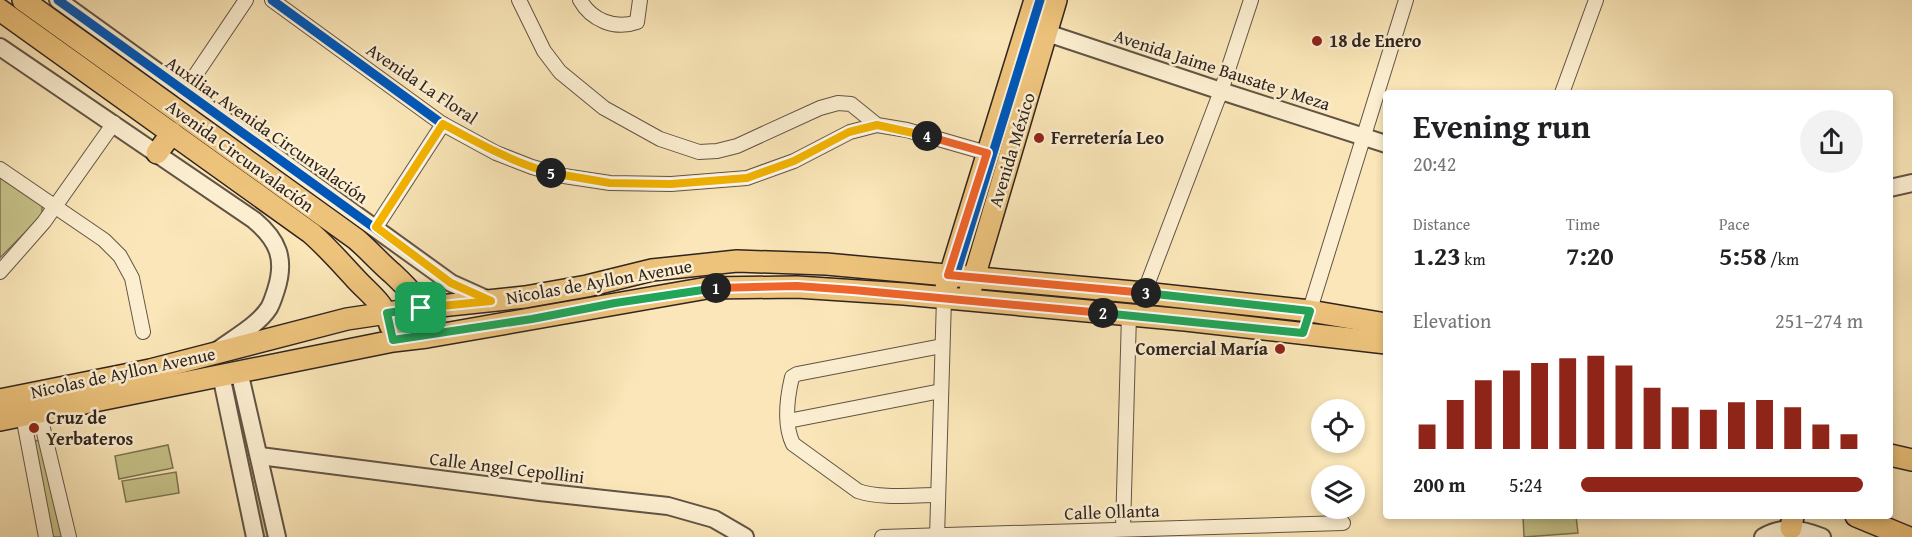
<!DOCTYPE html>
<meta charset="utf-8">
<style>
body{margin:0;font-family:"Gentium Book Plus",serif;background:#f2f2f2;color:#202124;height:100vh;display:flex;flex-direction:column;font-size:22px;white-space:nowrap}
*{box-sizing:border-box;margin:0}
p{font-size:20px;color:#757577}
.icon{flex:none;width:33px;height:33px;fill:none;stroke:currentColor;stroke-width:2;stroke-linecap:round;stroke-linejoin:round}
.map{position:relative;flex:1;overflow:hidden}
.drawer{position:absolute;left:1383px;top:90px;width:510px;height:429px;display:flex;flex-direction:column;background:#fff;border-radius:6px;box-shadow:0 3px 9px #0003}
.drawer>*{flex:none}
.fabs{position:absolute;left:1311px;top:399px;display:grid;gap:12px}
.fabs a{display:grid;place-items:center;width:54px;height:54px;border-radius:50%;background:#fff;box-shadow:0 3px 9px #0003;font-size:30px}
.pin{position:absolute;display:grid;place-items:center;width:51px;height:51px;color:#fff;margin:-26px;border-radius:12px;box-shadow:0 3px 9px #0006}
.km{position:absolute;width:30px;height:30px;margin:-15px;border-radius:50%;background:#222;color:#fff;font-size:16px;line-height:30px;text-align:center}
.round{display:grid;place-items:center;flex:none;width:63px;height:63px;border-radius:32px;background:#f2f2f2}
.overview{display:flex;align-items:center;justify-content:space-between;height:102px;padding:0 30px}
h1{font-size:33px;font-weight:700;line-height:45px}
.metrics{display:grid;grid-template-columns:repeat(3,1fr);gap:9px;height:102px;padding:6px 30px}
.metrics div{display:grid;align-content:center}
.metrics b{font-size:26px;font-weight:700}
.metrics small{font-size:16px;font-weight:400}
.metrics p{font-size:16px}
.chart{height:168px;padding:12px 30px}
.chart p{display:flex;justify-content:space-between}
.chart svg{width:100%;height:108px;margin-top:6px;stroke:#8f2418;stroke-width:6}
ul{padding:0 30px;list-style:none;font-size:20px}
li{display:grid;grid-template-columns:96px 72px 1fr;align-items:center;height:45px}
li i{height:15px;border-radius:8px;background:#8f2418}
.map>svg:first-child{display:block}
.green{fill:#c6c389;stroke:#7b7454;stroke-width:1.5}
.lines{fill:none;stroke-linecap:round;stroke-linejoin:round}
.minor-casing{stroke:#625445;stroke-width:16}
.tertiary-casing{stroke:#625445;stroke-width:20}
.primary-casing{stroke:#30241f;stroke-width:24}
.minor{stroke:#fcefd1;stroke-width:14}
.tertiary{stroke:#fcefd1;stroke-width:16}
.primary{stroke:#edc37c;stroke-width:21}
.cycleway-casing{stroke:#fcefd1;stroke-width:13}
.cycleway{stroke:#0057b8;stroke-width:9}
.split-1-casing{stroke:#fff;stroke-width:12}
.split-2-casing{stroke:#fff;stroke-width:12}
.split-3-casing{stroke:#fff;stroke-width:12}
.split-4-casing{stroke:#fff;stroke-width:12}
.split-5-casing{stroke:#fff;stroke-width:12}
.split-6-casing{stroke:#fff;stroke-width:12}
.split-1{stroke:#22a559;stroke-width:8}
.split-2{stroke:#f0652b;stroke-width:8}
.split-3{stroke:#22a559;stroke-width:8}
.split-4{stroke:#f0652b;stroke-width:8}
.split-5{stroke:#f5b400;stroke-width:8}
.split-6{stroke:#f5b400;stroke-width:8}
.poi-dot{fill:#8f2418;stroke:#fcefd1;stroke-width:2}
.labels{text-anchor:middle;stroke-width:5;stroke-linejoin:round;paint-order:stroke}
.poi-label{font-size:18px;font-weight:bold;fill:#30241f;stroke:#fcefd1;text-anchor:start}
.street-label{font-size:18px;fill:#30241f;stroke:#fcefd1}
</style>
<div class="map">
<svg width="1912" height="537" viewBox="0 0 1912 537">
<rect width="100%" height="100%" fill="#fae6b8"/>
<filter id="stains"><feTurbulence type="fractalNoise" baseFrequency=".00333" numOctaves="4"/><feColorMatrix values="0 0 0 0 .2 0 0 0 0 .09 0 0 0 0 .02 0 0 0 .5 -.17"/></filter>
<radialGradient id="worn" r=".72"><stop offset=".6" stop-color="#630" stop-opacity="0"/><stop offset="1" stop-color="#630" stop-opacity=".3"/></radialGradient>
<g class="green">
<path d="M0 171 42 205V215L0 258Z"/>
<path d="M240 378 271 537H260L230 380Z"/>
<path d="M43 439 63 537H52L32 442Z"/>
<path d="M168 445 173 468 119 479 115 456Z"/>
<path d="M176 472 179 493 126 502 122 481Z"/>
<path d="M1523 516H1576L1578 533 1524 537Z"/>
</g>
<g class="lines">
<g class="minor-casing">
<g id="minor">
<path d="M272 0 441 123 496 153 532 167 564 176 610 183 671 184 747 178 794 161 850 132 877 125"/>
<path d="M519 0 544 51 560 72 604 108 660 139 699 152 717 151 737 146 820 108 838 103 851 104 877 125 907 130 987 153"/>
<path d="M580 0C591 20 615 30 637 22L640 0"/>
<path d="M184 92 246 0"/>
<path d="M1562 93 1596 0"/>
<path d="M0 169 104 240 120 256 132 278 143 332"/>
<path d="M376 227 443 124"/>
<path d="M0 272 44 222 114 123"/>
<path d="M1144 293 1221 91 1251 0"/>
<path d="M1308 316 1406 0"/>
<path d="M39 412 69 537"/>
<path d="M23 416 46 537"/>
<path d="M788 421 941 391"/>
<path d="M938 495C912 495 882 499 858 491L793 444C784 425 787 398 792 377L797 374 942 346"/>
<path d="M1123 529 1129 315"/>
<path d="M882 537 1343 523"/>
<path d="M937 537 944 298"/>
</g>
</g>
<g class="tertiary-casing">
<g id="tertiary">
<path d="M58 0 451 283 491 301"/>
<path d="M1047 33 1221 91 1386 144"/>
<path d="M0 47 254 220C278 240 286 259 276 290 274 296 272 303 269 308 258 325 234 338 218 350"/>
<path d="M1890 188 1912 183"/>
<path d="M239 371 277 537"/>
<path d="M221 375 255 537"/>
<path d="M260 456 540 492 668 506 714 519 745 537"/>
<path d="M1763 537C1783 525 1801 529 1822 537"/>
</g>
</g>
<g class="primary-casing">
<g id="primary">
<path d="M23 0 356 239C369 250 379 262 392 273 408 288 419 298 424 320"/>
<path d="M0 10 311 233C327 247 340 262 354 277 368 293 385 303 390 325"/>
<path d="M157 153 172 133"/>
<path d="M946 288 1035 0"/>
<path d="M970 291 1056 0"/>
<path d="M0 400 150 370 347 319 421 308 525 297 587 286 652 270 737 261 826 264 1144 293 1310 311 1386 324"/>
<path d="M0 420 393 341 427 337 707 288 797 287 904 294 1185 320 1386 343"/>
<path d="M1890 455 1912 460"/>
<path d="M1856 516 1907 537"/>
<path d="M1791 528 1793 516"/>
</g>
</g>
<use href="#minor" class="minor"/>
<use href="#tertiary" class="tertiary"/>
<use href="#primary" class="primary"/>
<g class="cycleway-casing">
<g id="cycleway">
<path d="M58 0 451 283 491 301"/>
<path d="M272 0 441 123 496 153 532 167 564 176 610 183 671 184 747 178 794 161 850 132 877 125"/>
<path d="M957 270 1040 0"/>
</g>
</g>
<use href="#cycleway" class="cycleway"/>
</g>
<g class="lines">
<g class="split-1-casing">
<path id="split-1" d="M421 308 387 313 393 340 532 319 615 303 716 288"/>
</g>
<g class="split-2-casing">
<path id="split-2" d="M716 288 797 286 853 290 1103 313"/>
</g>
<g class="split-3-casing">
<path id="split-3" d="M1103 313 1303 333 1310 311 1146 293"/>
</g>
<g class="split-4-casing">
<path id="split-4" d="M927 136 987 153 948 275 1146 293"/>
</g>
<g class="split-5-casing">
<path id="split-5" d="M551 173 610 183 671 184 747 178 794 161 849 132 877 125 927 136"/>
</g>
<g class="split-6-casing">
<path id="split-6" d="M421 308 491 301 451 283 376 227 443 124C478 143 512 162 551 173"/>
</g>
<use href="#split-1" class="split-1"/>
<use href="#split-2" class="split-2"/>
<use href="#split-3" class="split-3"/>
<use href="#split-4" class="split-4"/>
<use href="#split-5" class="split-5"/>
<use href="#split-6" class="split-6"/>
</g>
<g class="poi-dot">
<circle cx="1317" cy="41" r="6"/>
<circle cx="1039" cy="138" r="6"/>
<circle cx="1280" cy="349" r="6"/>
<circle cx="34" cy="428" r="6"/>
</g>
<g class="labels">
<g class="poi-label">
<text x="1329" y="47">18 de Enero</text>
<text x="1051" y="144">Ferretería Leo</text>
<text x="1268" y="355" text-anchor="end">Comercial María</text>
<text x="46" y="424">Cruz de<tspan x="46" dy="21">Yerbateros</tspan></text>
</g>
<g class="street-label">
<text transform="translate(1222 70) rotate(18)" y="6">Avenida Jaime Bausate y Meza</text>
<text transform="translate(422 84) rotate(34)" y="6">Avenida La Floral</text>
<text transform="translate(267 130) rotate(35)" y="6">Auxiliar Avenida Circunvalación</text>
<text transform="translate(1012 150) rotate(-73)" y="6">Avenida México</text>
<text transform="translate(240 156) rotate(36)" y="6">Avenida Circunvalación</text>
<text transform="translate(599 282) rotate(-10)" y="6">Nicolas de Ayllon Avenue</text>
<text transform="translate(123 373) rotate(-12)" y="6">Nicolas de Ayllon Avenue</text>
<text transform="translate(507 468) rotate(7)" y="6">Calle Angel Cepollini</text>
<text transform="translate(1112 512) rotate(-2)" y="6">Calle Ollanta</text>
</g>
</g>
<rect width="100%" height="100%" filter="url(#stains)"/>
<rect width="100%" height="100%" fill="url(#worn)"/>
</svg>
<div class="fabs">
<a><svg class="icon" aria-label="locate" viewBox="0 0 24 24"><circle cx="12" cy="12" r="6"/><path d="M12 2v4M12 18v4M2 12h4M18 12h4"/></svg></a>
<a><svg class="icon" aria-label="layers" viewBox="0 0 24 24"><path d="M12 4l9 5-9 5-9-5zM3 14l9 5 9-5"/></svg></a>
</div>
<div class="pin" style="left:421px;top:308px;background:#1e9e55"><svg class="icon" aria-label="arrive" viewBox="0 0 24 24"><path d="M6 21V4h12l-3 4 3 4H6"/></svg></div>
<b class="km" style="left:716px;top:288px">1</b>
<b class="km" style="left:1103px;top:313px">2</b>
<b class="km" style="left:1146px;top:293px">3</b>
<b class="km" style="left:927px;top:136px">4</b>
<b class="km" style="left:551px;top:173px">5</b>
<section class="drawer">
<div class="overview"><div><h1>Evening run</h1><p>20:42</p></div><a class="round"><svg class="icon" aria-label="share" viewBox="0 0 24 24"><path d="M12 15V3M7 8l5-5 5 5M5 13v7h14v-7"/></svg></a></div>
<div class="metrics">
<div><p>Distance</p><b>1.23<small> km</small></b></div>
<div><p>Time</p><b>7:20</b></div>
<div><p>Pace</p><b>5:58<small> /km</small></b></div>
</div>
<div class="chart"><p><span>Elevation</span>251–274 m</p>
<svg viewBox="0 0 160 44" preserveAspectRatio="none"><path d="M5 44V34M15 44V24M25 44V16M35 44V12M45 44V9M55 44V7M65 44V6M75 44V10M85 44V19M95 44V27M105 44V28M115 44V25M125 44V24M135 44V27M145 44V34M155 44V38"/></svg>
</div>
<ul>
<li><b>200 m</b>5:24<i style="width:100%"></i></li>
</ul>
</section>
</div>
